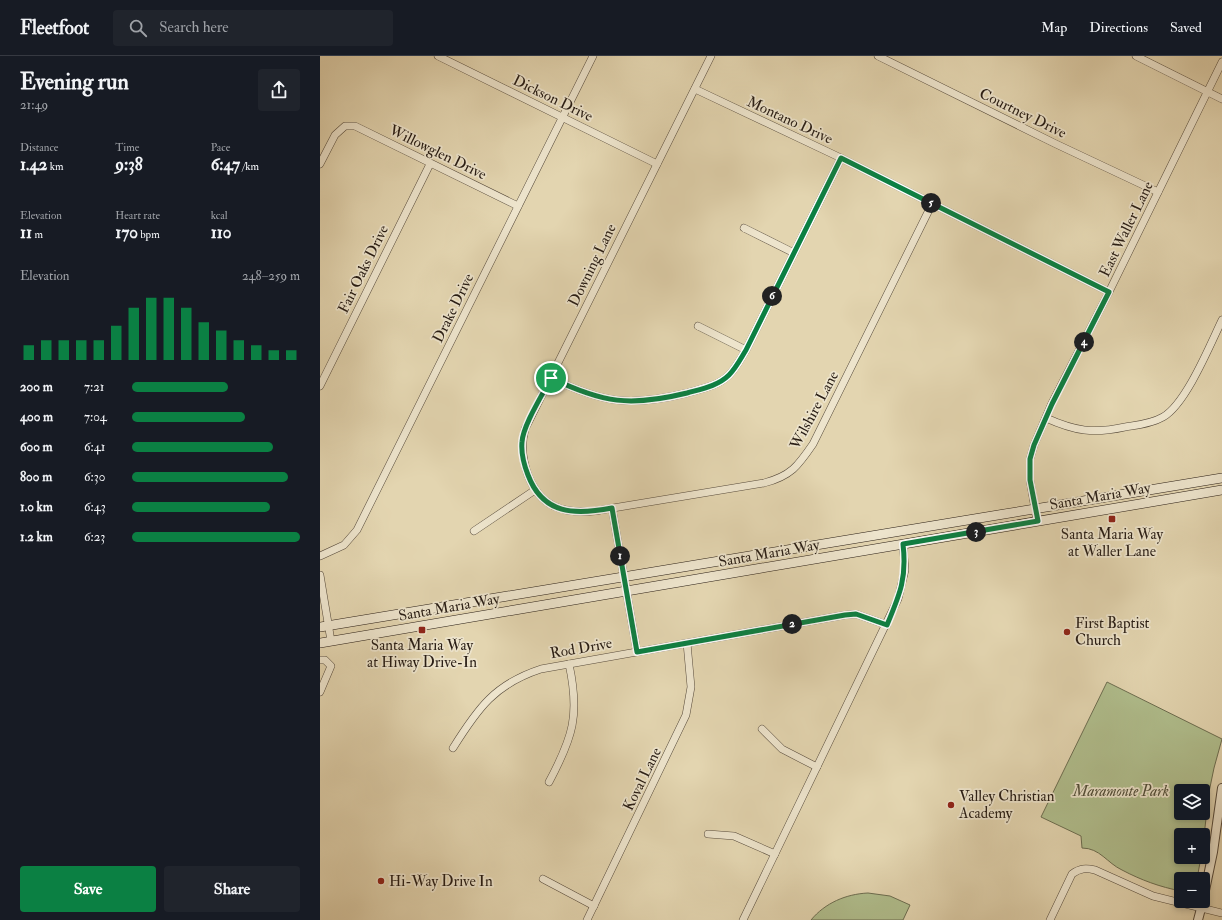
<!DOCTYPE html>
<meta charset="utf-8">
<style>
body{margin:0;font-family:"IM FELL Double Pica",serif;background:#20242c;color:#f1f3f6;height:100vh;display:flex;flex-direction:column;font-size:15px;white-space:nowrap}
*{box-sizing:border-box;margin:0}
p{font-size:13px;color:#9ea1a6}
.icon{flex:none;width:22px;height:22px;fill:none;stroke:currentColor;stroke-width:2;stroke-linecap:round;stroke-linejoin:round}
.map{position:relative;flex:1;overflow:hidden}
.sheet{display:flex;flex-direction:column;background:#171b24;width:320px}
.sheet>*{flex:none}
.controls{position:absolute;left:854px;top:728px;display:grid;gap:8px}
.controls a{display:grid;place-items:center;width:36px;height:36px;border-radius:4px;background:#171b24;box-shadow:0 2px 6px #0003;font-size:20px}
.pin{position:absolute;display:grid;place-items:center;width:34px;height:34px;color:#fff;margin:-17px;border:2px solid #fff;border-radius:50%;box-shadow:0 1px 4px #0007}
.km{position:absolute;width:20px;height:20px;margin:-10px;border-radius:50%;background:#222;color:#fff;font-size:11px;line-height:20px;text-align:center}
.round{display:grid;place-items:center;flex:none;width:42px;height:42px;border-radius:4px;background:#20242c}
.headline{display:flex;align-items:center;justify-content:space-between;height:68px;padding:0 20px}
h1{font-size:22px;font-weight:800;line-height:30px}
.metrics{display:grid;grid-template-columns:repeat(3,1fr);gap:6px;height:68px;padding:4px 20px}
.metrics div{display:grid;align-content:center}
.metrics b{font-size:17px;font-weight:800}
.metrics small{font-size:11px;font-weight:400}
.metrics p{font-size:11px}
.chart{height:112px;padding:8px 20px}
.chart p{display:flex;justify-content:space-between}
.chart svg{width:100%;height:72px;margin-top:4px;stroke:#0b8043;stroke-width:6}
.button{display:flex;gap:8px;margin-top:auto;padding:8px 20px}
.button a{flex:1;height:46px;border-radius:4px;background:#0b8043;color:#fff;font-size:16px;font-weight:800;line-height:46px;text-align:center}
.button a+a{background:#20242c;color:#f1f3f6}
ul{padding:0 20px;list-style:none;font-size:13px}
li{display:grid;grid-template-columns:64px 48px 1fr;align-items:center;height:30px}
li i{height:10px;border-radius:5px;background:#0b8043}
header{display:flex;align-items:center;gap:24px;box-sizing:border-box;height:56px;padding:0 20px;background:#171b24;border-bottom:1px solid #363941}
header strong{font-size:19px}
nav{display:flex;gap:22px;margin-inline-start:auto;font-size:14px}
.search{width:280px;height:36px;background:#20242c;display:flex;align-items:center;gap:10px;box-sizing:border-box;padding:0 14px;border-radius:4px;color:#9ea1a6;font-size:15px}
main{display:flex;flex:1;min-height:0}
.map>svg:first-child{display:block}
.green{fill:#b0be8d;stroke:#6c6d50;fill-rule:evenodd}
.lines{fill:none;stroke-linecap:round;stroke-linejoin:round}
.minor-casing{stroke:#564a3b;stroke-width:8}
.tertiary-casing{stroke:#564a3b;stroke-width:10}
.secondary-casing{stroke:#271c14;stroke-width:10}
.minor{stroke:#ede4cc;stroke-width:7}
.tertiary{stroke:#ede4cc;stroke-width:8}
.secondary{stroke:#ede4cc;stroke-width:9}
.route-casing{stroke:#fff;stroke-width:8}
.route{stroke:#0b8043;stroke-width:5}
.poi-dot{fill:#8f2418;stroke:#ede4cc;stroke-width:1.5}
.labels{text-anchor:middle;stroke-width:3.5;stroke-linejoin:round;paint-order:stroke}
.street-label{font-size:15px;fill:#271c14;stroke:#ede4cc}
.poi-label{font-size:15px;fill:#271c14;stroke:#ede4cc;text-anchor:start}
.park-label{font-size:15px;font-style:italic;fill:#504d38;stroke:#ede4cc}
</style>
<header>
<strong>Fleetfoot</strong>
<div class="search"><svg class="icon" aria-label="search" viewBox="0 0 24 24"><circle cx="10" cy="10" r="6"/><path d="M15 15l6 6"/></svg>Search here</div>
<nav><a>Map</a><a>Directions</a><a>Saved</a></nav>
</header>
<main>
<section class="sheet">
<div class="headline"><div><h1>Evening run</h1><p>21:49</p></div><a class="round"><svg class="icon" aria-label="share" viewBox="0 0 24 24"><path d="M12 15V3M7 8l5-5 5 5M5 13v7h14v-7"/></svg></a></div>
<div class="metrics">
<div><p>Distance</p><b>1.42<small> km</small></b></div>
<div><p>Time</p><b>9:38</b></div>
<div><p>Pace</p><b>6:47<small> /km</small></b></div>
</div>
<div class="metrics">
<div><p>Elevation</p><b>11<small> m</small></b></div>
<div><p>Heart rate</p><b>170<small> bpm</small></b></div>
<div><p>kcal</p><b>110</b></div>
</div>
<div class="chart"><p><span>Elevation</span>248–259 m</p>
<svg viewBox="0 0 160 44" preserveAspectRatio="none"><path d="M5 44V35M15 44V32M25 44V32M35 44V32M45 44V32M55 44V23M65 44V12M75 44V6M85 44V6M95 44V12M105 44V21M115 44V26M125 44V32M135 44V35M145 44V38M155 44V38"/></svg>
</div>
<ul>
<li><b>200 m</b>7:21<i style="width:57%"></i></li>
<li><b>400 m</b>7:04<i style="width:67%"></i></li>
<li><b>600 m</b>6:41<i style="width:84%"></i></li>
<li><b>800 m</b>6:30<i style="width:93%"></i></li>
<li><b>1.0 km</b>6:43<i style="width:82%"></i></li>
<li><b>1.2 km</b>6:23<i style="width:100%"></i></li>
</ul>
<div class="button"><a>Save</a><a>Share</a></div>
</section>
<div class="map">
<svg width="902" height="864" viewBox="0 0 902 864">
<rect width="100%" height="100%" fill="#e3d5b0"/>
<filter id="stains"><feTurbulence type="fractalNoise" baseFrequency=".005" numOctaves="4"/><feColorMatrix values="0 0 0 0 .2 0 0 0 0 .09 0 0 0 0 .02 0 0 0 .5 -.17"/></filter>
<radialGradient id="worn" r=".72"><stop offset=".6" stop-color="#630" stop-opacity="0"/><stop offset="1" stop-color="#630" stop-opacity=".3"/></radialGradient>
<g class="green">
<path d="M787 626 902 683 894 712 889 736 883 789V779H861V801H881L877 823H861V835C840 831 821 824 802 814 787 807 780 792 762 792L761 780 721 761ZM861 735H883V757H861Z"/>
<path d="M548 837 570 840 590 849 583 864H491C505 847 526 838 548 837Z"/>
</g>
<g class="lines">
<g class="minor-casing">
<g id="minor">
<path d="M118 0 337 108"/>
<path d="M391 0 205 373C201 389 202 403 208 419 220 451 243 458 275 455L444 427C471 420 478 410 493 388L612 148"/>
<path d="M558 0 736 88 838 136"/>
<path d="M816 0 902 43"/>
<path d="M375 33 521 102 789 236"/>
<path d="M0 108 15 79 25 70H35L198 150"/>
<path d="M424 172 474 197"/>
<path d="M378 270 426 294"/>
<path d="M231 322C283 347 310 351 367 337 381 333 398 330 409 319 416 312 421 302 426 294L521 102"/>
<path d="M0 330 110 108"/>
<path d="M726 362C755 375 773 378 805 371 817 369 831 368 843 361 866 348 890 289 902 264"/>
<path d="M292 452 317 596"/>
<path d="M717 465 710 424V403L714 389 732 347 789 236 902 6"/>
<path d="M154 475 215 434"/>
<path d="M0 500 24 489 37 474 273 0"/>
<path d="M0 519 11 585"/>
<path d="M0 604H5L11 610 0 636"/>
<path d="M442 673 462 693 497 711"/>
<path d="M133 692C158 652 175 628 221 613L525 559 536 558 567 569"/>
<path d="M229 726C253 681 260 659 249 608"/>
<path d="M388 778 414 780 455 798"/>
<path d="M223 823 274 850"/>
<path d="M267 864 366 659 371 631 367 587"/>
<path d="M423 864 578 543 585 514 583 488"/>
<path d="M730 864 752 818C760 812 766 812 775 814L833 840 902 857"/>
</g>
</g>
<g class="tertiary-casing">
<g id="tertiary">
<path d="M883 844 893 796 902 732"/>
<path d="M878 864 883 845"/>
</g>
</g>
<g class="secondary-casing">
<g id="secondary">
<path d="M0 571 902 422"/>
<path d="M0 587 902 434"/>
</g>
</g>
<use href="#minor" class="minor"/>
<use href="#tertiary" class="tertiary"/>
<use href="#secondary" class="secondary"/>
</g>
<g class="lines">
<g class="route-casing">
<path id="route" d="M521 102 789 236 732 348 714 389 710 403V424L718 465 583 488C587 522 580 538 567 569L536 558 525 559 317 596 292 452C255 459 223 459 208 419 204 409 201 397 202 386 203 369 223 338 231 322 283 347 310 351 367 337 381 333 398 330 409 319 416 312 421 302 426 294Z"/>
</g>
<use href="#route" class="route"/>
</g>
<g class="poi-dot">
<rect x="788" y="459" width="8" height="8" rx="2"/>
<rect x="98" y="570" width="8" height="8" rx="2"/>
<circle cx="747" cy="576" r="4"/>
<circle cx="631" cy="749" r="4"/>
<circle cx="61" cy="825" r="4"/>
</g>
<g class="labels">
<g class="street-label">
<text transform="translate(233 42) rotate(26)" y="5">Dickson Drive</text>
<text transform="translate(703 57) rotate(26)" y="5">Courtney Drive</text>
<text transform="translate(470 64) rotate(25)" y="5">Montano Drive</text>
<text transform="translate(118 96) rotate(26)" y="5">Willowglen Drive</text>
<text transform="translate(806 173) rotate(-64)" y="5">East Waller Lane</text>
<text transform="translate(272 209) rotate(-64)" y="5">Downing Lane</text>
<text transform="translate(43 213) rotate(-64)" y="5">Fair Oaks Drive</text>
<text transform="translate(133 252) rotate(-64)" y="5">Drake Drive</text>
<text transform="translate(494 354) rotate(-62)" y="5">Wilshire Lane</text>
<text transform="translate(780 440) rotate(-10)" y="5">Santa Maria Way</text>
<text transform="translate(449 497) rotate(-10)" y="5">Santa Maria Way</text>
<text transform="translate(129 551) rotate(-10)" y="5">Santa Maria Way</text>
<text transform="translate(261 592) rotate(-10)" y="5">Rod Drive</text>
<text transform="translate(322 723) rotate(-64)" y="5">Koval Lane</text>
</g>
<g class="poi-label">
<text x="792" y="483" text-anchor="middle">Santa Maria Way<tspan x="792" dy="17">at Waller Lane</tspan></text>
<text x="755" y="572">First Baptist<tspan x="755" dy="17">Church</tspan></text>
<text x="102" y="594" text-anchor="middle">Santa Maria Way<tspan x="102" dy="17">at Hiway Drive-In</tspan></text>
<text x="639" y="745">Valley Christian<tspan x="639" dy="17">Academy</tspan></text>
<text x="69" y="830">Hi-Way Drive In</text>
</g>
<g class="park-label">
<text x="801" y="740">Maramonte Park</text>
</g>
</g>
<rect width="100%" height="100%" filter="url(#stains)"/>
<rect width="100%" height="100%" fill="url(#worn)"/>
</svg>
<div class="controls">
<a><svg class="icon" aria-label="layers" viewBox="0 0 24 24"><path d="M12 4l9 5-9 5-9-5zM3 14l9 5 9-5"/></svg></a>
<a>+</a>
<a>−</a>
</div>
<div class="pin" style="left:231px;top:322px;background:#1e9e55"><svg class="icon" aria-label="arrive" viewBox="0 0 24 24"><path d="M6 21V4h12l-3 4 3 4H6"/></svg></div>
<b class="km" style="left:300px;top:500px">1</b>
<b class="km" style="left:472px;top:568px">2</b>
<b class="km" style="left:656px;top:476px">3</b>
<b class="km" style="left:764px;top:286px">4</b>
<b class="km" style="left:611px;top:147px">5</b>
<b class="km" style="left:452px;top:240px">6</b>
</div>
</main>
